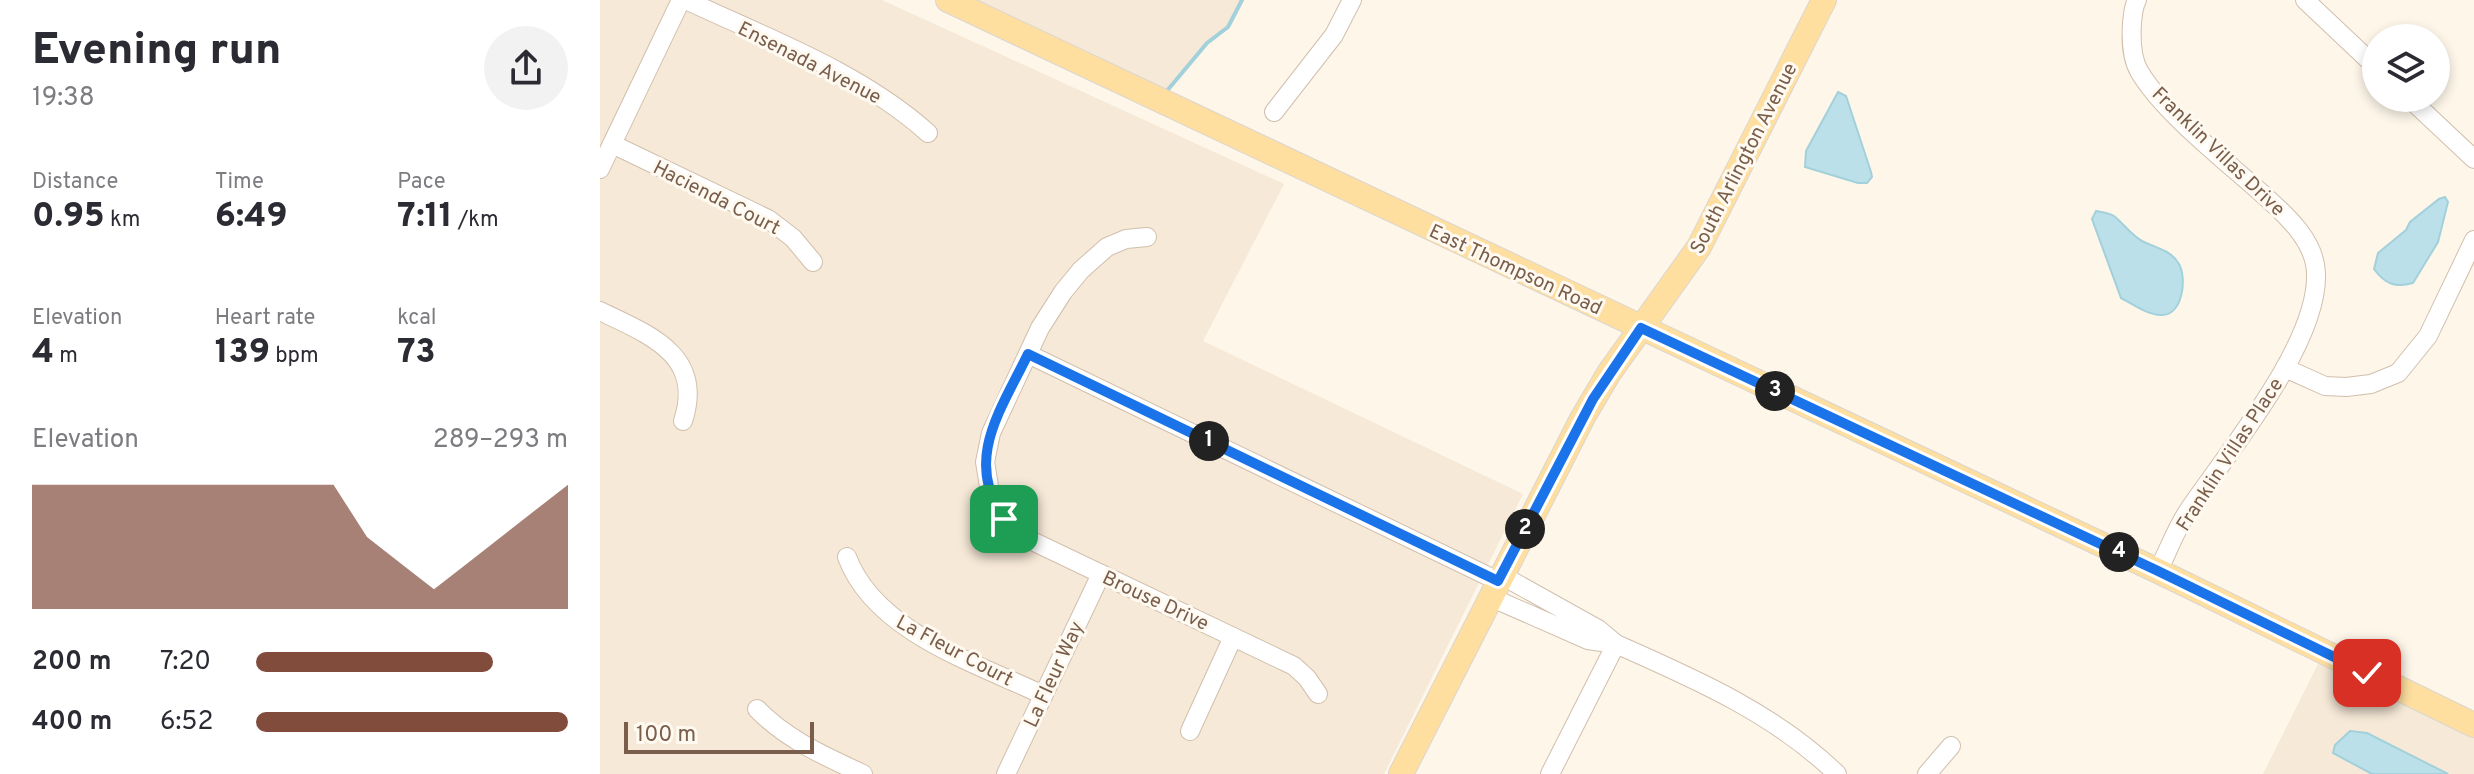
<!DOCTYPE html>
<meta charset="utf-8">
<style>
body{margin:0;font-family:Overpass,sans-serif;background:#f2f2f3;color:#2b2b33;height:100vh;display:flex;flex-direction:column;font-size:30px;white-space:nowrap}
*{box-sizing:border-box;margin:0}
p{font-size:26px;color:#7c7c81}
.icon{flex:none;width:44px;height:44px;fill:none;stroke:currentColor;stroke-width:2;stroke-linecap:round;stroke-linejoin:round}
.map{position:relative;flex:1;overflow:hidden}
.sheet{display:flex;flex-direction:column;background:#fff;width:600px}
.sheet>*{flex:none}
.buttons{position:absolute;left:1762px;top:24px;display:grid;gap:16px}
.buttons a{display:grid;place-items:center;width:88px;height:88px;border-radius:50%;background:#fff;box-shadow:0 4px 12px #0003;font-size:40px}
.scale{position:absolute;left:24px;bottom:20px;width:190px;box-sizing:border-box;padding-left:8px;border:4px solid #7a5e4b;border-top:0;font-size:22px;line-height:28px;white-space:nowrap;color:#7a5e4b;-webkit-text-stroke:6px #fffaf1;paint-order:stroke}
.pin{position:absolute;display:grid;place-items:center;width:68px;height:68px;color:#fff;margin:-34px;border-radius:16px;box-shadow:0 4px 12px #0006}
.km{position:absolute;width:40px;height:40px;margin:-20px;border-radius:50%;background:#222;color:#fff;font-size:22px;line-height:40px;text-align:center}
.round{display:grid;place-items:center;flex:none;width:84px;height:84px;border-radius:42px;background:#f2f2f3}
.overview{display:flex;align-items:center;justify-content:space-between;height:136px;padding:0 32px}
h1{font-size:44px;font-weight:800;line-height:60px}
.stats{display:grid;grid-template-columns:repeat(3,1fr);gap:12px;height:136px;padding:8px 32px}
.stats div{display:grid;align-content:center}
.stats b{font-size:34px;font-weight:800}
.stats small{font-size:22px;font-weight:400}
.stats p{font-size:22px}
.chart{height:224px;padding:16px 32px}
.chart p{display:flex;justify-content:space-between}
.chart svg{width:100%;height:144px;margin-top:8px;fill:#824c3d;opacity:.7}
ul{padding:0 32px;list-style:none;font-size:26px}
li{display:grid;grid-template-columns:128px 96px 1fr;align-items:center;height:60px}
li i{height:20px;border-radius:10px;background:#824c3d}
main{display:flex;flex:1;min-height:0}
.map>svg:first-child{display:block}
.residential{fill:#f6e9d7}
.water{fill:#bce0e9;stroke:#a2d0db;stroke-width:2}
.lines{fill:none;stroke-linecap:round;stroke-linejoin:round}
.stream{stroke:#a2d0db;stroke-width:4}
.minor-casing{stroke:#d1bfad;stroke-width:20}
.major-casing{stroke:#dcd5d0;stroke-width:26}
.minor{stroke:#fff;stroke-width:18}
.major{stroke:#fedfa0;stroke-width:24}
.route-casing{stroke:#fff;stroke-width:16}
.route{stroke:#1a73e8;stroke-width:10}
.labels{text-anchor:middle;stroke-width:6;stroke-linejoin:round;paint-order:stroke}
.street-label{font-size:20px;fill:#7a5e4b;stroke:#fffaf1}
</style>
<main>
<section class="sheet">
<div class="overview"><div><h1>Evening run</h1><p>19:38</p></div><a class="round"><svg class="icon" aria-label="share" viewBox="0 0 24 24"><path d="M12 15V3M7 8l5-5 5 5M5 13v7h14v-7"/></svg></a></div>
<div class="stats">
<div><p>Distance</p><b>0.95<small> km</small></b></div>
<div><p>Time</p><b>6:49</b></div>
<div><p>Pace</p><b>7:11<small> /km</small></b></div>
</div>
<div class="stats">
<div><p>Elevation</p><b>4<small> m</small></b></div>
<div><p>Heart rate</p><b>139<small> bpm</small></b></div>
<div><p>kcal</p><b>73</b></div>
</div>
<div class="chart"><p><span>Elevation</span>289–293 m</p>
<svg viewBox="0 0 160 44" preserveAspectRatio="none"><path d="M0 44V6L10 6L20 6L30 6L40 6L50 6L60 6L70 6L80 6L90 6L100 22L110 30L120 38L130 30L140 22L150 14L160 6V44z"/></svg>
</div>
<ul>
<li><b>200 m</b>7:20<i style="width:76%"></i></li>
<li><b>400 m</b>6:52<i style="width:100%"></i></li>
</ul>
</section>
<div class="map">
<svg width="1874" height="774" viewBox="0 0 1874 774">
<rect width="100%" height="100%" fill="#fdf6e9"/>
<g class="residential">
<path d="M0 0H282L684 184 603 341 923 494 784 774H0Z"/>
<path d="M348 0H642L628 27 607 43 559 100Z"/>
<path d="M1724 652 1874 724V774H1663Z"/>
</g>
<g class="water">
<path d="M1238 92 1246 96 1271 172 1272 177 1267 183H1258L1205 167 1206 151Z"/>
<path d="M1845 197 1848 202 1838 242 1813 283C1795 288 1785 284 1774 269L1778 253 1806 230 1810 222 1839 199Z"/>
<path d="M1496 211C1502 212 1509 213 1514 216 1524 224 1531 235 1542 241 1556 248 1571 250 1579 264 1587 278 1583 316 1561 315 1548 315 1532 304 1521 298L1492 219Z"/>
<path d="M1750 731 1767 733 1848 774H1772L1733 753 1735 745Z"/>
</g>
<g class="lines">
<path class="stream" d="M566 92 607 43 628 27 642 0"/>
<g class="minor-casing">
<g id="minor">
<path d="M86 0C169 39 260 72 328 133"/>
<path d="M1537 0C1533 7 1533 15 1532 23 1531 39 1531 57 1539 71 1564 114 1630 164 1668 199 1689 218 1715 242 1716 273 1719 344 1627 453 1588 511 1576 529 1568 551 1558 571"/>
<path d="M1705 0 1776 67"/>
<path d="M1809 98 1874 159"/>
<path d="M674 112 734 35 752 0"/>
<path d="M12 144 168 219 193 238 213 262"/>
<path d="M0 169 81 0"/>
<path d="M547 237 526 239 507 247 481 270 463 292 440 328 391 433 385 462 390 492 404 519 428 539 694 666 707 678 718 694"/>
<path d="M0 311C47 334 105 354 83 421"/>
<path d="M428 354 898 581"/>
<path d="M1685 368 1725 386 1746 387 1771 384 1798 373 1828 336 1874 240"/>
<path d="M247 557C275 632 376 663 443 695"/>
<path d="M890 597 988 640 1016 644 998 629 901 575"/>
<path d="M157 709C187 740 225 756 263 774"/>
<path d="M590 731 633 637"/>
<path d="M406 774 501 574"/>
<path d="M950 774 1016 644C1095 679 1174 713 1237 774"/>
<path d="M1327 774 1351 746"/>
</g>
</g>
<g class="major-casing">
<g id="major">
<path d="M348 0 1558 571 1874 725"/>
<path d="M801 774 983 417 1009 373 1099 247 1224 0"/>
</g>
</g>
<use href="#minor" class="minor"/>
<use href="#major" class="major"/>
</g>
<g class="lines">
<g class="route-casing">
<path id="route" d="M404 519C363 460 401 410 428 354L898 581 993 399 1041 328 1558 571 1767 673"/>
</g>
<use href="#route" class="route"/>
</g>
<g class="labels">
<g class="street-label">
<text transform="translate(210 62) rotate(27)" y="7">Ensenada Avenue</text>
<text transform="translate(1619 151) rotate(44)" y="7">Franklin Villas Drive</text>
<text transform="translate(1143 158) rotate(-63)" y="7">South Arlington Avenue</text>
<text transform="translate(117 197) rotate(27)" y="7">Hacienda Court</text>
<text transform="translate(916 269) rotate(25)" y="7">East Thompson Road</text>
<text transform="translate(1629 454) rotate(-57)" y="7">Franklin Villas Place</text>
<text transform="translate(556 600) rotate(25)" y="7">Brouse Drive</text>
<text transform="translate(355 650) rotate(28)" y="7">La Fleur Court</text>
<text transform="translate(453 674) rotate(-65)" y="7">La Fleur Way</text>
</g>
</g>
</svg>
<div class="buttons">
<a><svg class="icon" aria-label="layers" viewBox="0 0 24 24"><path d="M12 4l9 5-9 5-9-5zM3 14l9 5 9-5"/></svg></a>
</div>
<div class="scale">100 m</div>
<div class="pin" style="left:404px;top:519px;background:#1e9e55"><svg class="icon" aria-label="arrive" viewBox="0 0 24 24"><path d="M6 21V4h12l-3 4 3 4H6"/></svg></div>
<div class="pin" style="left:1767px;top:673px;background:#d93025"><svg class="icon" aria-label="check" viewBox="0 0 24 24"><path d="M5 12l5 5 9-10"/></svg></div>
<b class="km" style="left:609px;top:441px">1</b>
<b class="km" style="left:925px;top:529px">2</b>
<b class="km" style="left:1175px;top:391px">3</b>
<b class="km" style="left:1519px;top:552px">4</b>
</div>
</main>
